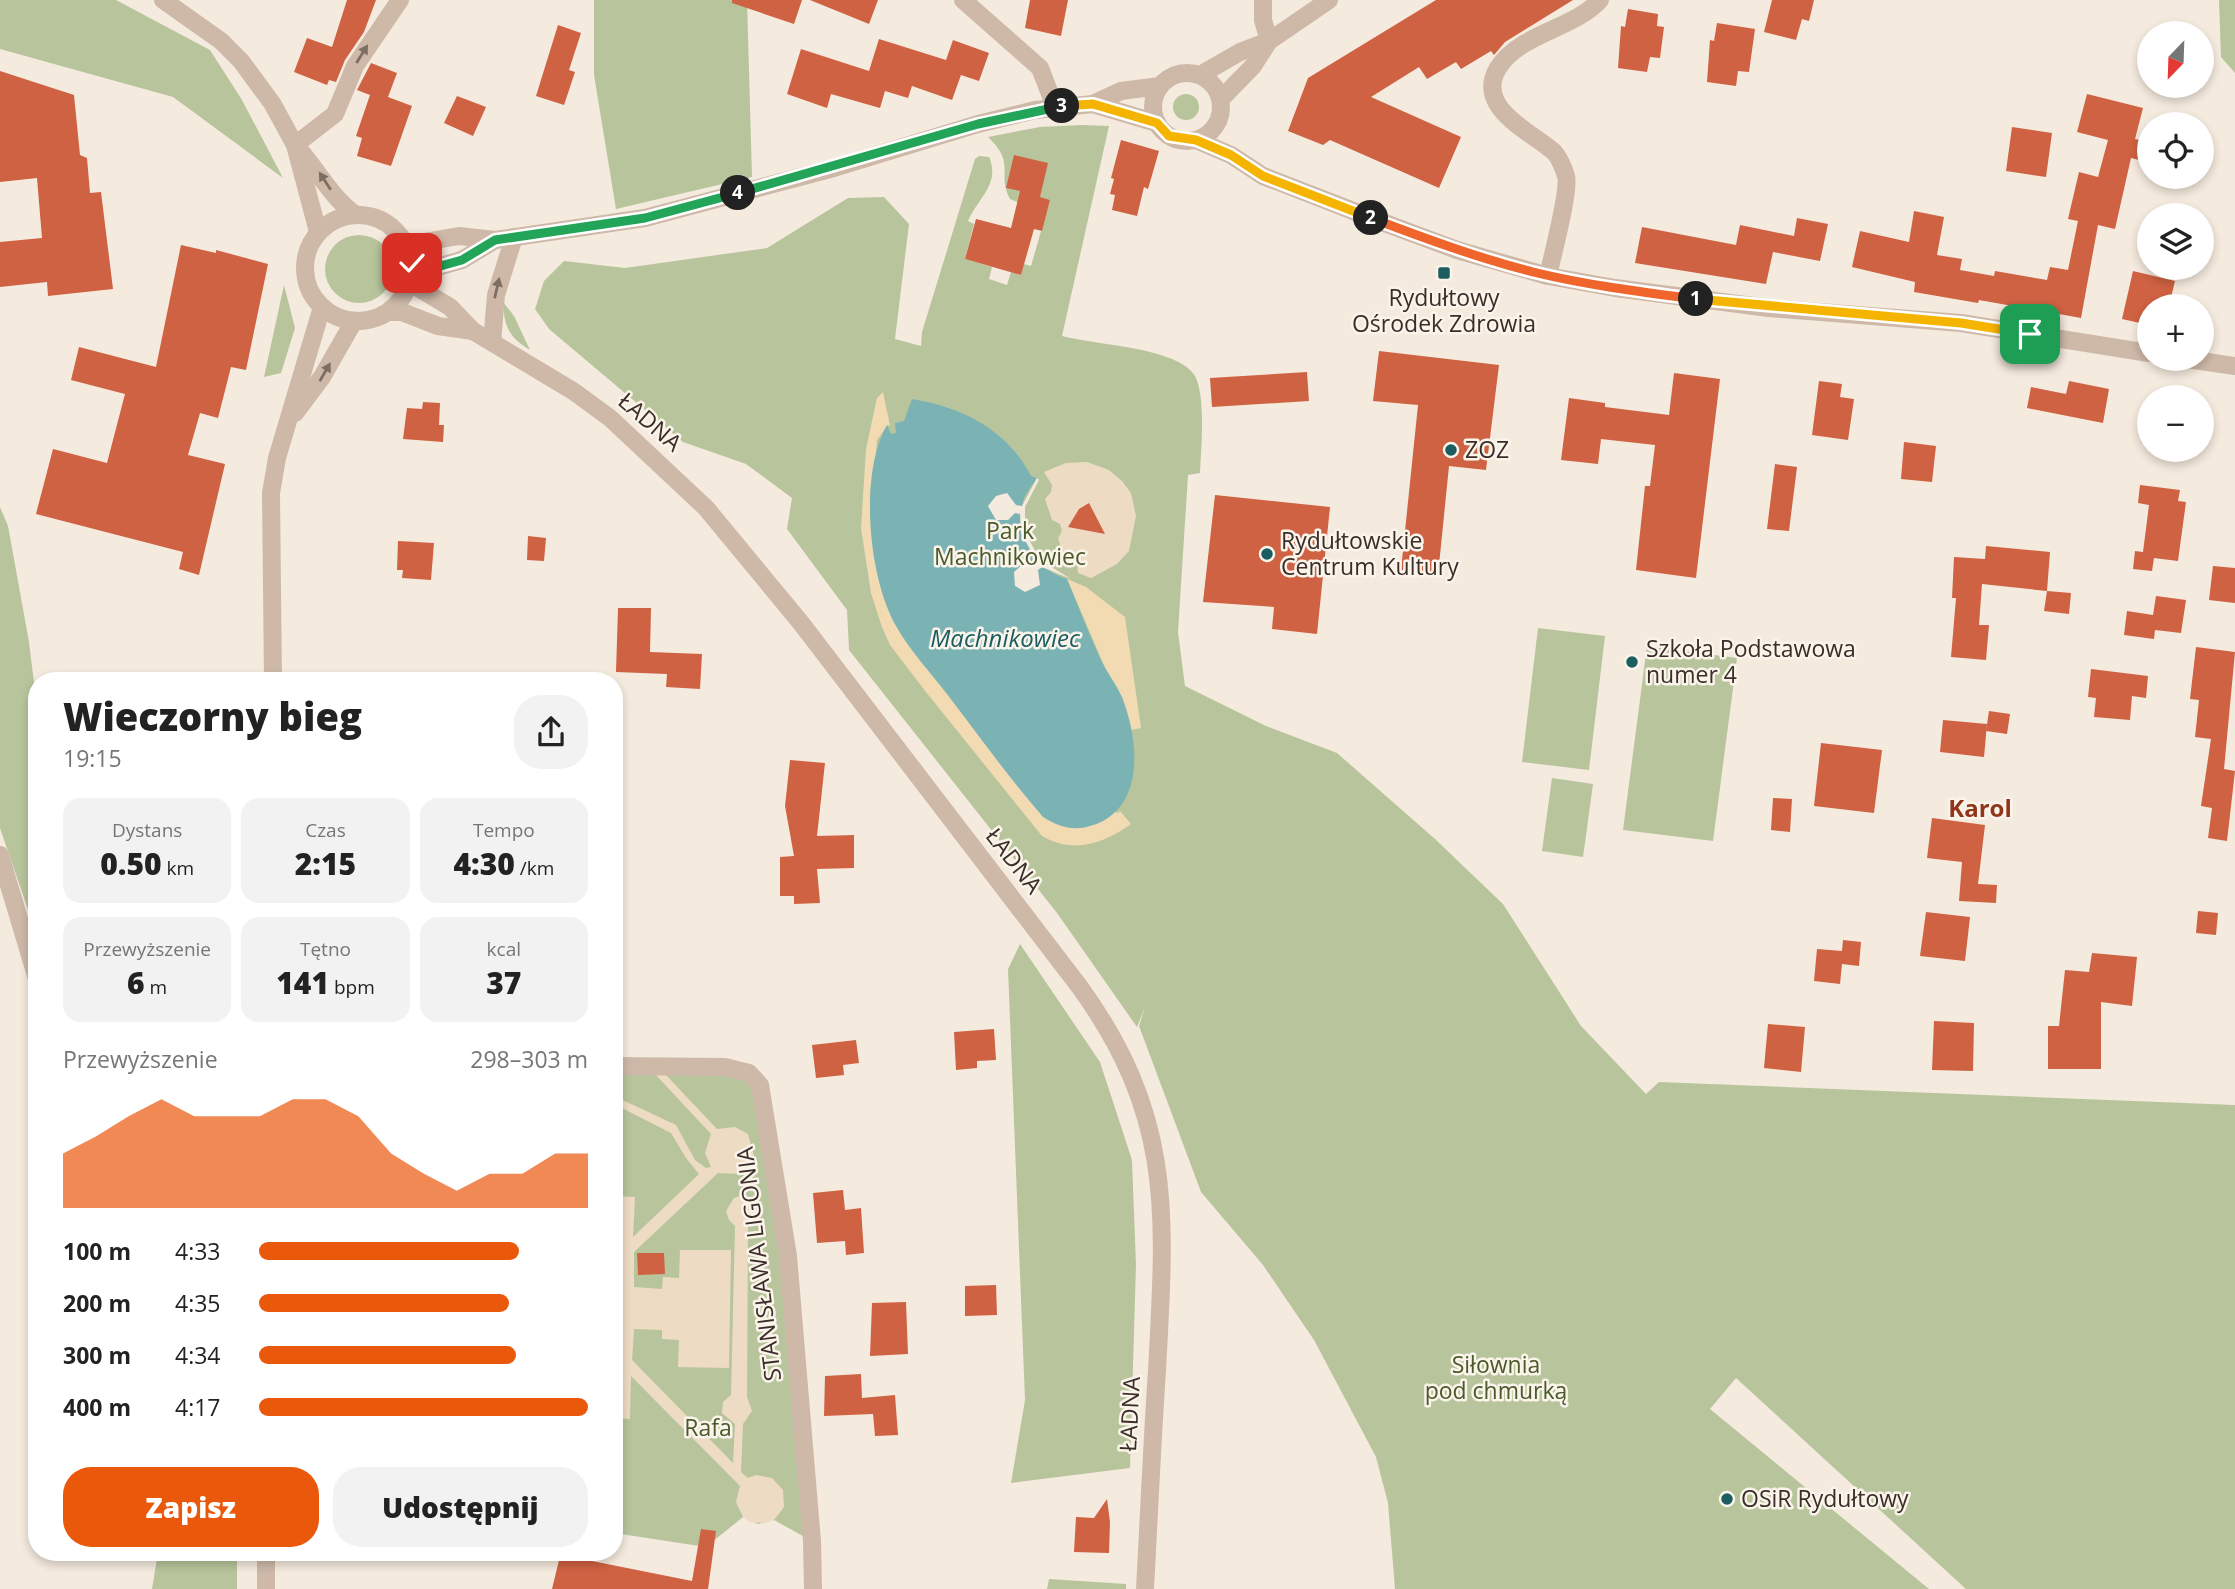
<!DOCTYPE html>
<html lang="pl">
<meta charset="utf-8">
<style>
body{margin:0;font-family:"Open Sans",sans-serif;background:#f2f2f2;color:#222;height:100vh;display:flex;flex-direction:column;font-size:26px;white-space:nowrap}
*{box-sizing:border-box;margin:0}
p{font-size:23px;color:#767676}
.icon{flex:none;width:38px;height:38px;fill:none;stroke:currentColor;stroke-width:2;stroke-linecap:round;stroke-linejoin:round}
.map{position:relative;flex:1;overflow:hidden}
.drawer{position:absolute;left:28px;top:672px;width:595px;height:889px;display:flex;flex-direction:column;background:#fff;border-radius:28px;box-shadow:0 4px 10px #0003}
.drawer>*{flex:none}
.needle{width:46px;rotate:203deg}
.controls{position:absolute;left:2137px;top:21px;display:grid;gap:14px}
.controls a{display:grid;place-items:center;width:77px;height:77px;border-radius:50%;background:#fff;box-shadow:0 4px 10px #0003;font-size:35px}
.pin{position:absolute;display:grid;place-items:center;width:60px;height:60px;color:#fff;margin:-30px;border-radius:14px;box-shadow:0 4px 10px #0006}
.km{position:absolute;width:35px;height:35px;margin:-18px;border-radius:50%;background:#222;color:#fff;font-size:19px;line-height:35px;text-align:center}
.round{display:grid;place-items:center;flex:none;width:74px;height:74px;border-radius:28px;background:#f2f2f2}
.summary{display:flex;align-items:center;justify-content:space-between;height:119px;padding:0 35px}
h1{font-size:38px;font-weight:800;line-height:52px}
.stats{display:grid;grid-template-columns:repeat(3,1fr);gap:10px;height:119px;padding:7px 35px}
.stats div{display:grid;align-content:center;border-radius:18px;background:#f2f2f2;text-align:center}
.stats b{font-size:30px;font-weight:800}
.stats small{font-size:19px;font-weight:400}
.stats p{font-size:19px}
.chart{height:196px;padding:14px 35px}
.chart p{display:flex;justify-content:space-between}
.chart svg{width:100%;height:126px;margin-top:7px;fill:#ea580c;opacity:.7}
.primary-button{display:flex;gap:14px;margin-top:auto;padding:14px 35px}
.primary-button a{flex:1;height:80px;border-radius:28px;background:#ea580c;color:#fff;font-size:28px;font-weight:800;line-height:80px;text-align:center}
.primary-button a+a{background:#f2f2f2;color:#222}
ul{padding:0 35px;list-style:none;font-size:23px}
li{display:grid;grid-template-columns:112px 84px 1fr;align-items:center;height:52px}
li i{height:18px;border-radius:9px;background:#ea580c}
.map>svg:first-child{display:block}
.green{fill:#b8c59c}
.sand{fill:#f2dbb3}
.plaza{fill:#eedbc4}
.water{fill:#7bb3b4}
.pier{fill:#f5eade}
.building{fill:#cf6242}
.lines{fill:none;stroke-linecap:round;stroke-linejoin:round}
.street{stroke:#ceb9a9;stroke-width:18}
.oneway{fill:#7d6d63}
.split-1-casing{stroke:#fff;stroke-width:14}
.split-2-casing{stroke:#fff;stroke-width:14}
.split-3-casing{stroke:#fff;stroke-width:14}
.split-4-casing{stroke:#fff;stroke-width:14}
.split-5-casing{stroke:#fff;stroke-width:14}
.split-1{stroke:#f5b400;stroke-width:9}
.split-2{stroke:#f0652b;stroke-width:9}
.split-3{stroke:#f5b400;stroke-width:9}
.split-4{stroke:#22a559;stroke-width:9}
.split-5{stroke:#22a559;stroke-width:9}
.poi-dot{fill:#1b5d60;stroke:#fbf4eb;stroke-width:2.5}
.labels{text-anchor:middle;stroke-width:5;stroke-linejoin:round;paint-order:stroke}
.poi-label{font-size:23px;fill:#3b2e29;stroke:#fbf4eb;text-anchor:start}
.street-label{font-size:23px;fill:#3b2e29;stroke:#fbf4eb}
.park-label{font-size:23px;fill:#4a5b2b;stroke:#fbf4eb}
.water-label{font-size:24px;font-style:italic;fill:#1b5d60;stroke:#fbf4eb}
.neighbourhood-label{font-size:24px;font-weight:bold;fill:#91351b;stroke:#fbf4eb}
</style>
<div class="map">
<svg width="2235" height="1589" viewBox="0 0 2235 1589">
<rect width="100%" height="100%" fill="#f5eade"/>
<g class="green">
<path d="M0 0H116L210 50 242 100 283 178 173 97 0 49Z"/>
<path d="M594 0H747L752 177 616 209 594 75Z"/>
<path d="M2219 0H2235V73L2221 57Z"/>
<circle cx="1186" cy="107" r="13"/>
<path d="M1082 125 1109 126 1062 336C1094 345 1178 347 1195 376 1206 396 1201 450 1200 473L1188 475 1178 632 1185 686 1266 726 1337 753 1435 839 1503 904 1581 1026 1646 1094 1659 1082 2235 1105V1589H1966L1736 1378 1710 1409 1929 1589H1395L1388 1503 1376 1457 1314 1340 1263 1265 1201 1192 1139 1026 1145 1007 1137 1027 1057 913 849 650 847 610 787 529 792 498 746 464 683 442 549 329 535 309 544 281 564 261 625 268 767 248 848 198 884 197 909 224 895 339 921 346 922 332 975 159 979 156 989 157C1001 184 977 199 968 221L974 224 965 259 992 267 989 279 1007 285 1011 272 1021 275 1024 264 1031 266 1050 200 1034 198 1020 203 1010 199C996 172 1017 165 988 137L1040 127Z"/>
<circle cx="359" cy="269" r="34"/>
<path d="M284 285 295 328 281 373 264 377Z"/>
<path d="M503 302 514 316 530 350C509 338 504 326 503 302Z"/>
<path d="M0 507 8 526 29 642 37 707V936L0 828Z"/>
<path d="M1538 628 1605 636 1589 770 1522 762Z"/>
<path d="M1647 646 1737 658 1713 841 1623 830Z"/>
<path d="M1552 778 1593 784 1583 857 1542 851Z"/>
<path d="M1020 944 1100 1062 1132 1160 1136 1265 1130 1468 1011 1483 1025 1400 1008 969Z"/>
<path d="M614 1066 725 1067 760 1085 812 1541 774 1520 758 1524 743 1517 706 1547 614 1533Z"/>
<path d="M158 1552H237V1589H152Z"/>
<path d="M1049 1579 1126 1584V1589H1047Z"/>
</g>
<g class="sand">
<path d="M883 392 890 426 888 425 877 440 871 529 912 649 997 759 1118 813 1120 811 1131 824C1103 844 1073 854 1042 836L926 692 890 645 882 627 871 593 861 528 866 449 877 398Z"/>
<path d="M1067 579 1086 587 1125 617 1141 728 1131 730 1123 699 1106 670Z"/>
</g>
<g class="plaza">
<path d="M1087 462 1109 470 1122 481 1131 493 1136 516 1129 551 1117 564 1091 578 1078 573 1077 562 1065 559 1058 538 1062 531 1060 524 1052 520 1045 499 1051 492 1052 485 1044 472 1066 463Z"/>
<path d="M655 1074H665L717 1129 735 1127 748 1134 754 1156 751 1163 740 1174 718 1173 634 1252V1287L662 1289 663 1277 679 1278 680 1250H731L729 1368 678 1367 679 1340 662 1339V1330L634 1329 632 1360 733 1463 735 1424 722 1413 723 1402 731 1395 735 1226 729 1220 726 1211 734 1198 743 1195 753 1199 758 1214 748 1226 747 1397 752 1411 743 1424 741 1472 748 1478 756 1475 772 1478 783 1490 784 1507 774 1520 766 1523 750 1522 743 1517 736 1502 740 1486 631 1376 630 1419 614 1418V1196L635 1197 633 1237 699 1174 686 1158 671 1133 614 1104V1096L676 1125 695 1160 706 1168 711 1167 705 1153 711 1134Z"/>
</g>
<path class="water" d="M912 399C961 407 1007 429 1031 476L1037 478C1031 487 1023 496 1022 507 1019 540 1035 569 1067 579 1078 605 1088 632 1100 658 1107 673 1118 686 1123 700 1138 739 1144 799 1103 821 1081 832 1063 830 1043 817 1009 778 979 736 948 695 931 673 910 651 896 626 868 577 859 473 887 425L891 434 896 433 895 423 904 421Z"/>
<path class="pier" d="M1037 478 1039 480 1025 507V532L1040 560 1071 579 1042 567 1038 570 1040 585 1025 592 1015 586 1014 572 1022 565 1034 566 1037 562 1021 533 1020 514 1015 513 1008 520H996L988 506 996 496 1007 493 1016 505 1022 506Z"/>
<g class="building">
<path d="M347 0H376L364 32 345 60 336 82 329 80 327 85 294 72 307 38 332 47Z"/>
<path d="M732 0H802L794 24 732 3Z"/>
<path d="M810 0H878L869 24Z"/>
<path d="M1030 0H1068L1061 36 1025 28Z"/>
<path d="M1436 0H1573L1505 42 1494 55 1491 51 1461 69 1456 62 1427 79 1419 67 1371 97 1461 137 1439 188 1330 140 1323 145 1288 131 1308 78Z"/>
<path d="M1772 0H1814L1809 21 1802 19 1796 40 1764 32Z"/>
<path d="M1628 9 1658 14 1657 26 1664 27 1660 58 1650 57 1647 72 1618 68 1621 26 1625 27Z"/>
<path d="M1717 23 1755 29 1749 72 1738 71 1736 86 1707 82 1710 40 1714 41Z"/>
<path d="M558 25 581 33 569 70 575 72 564 105 536 96Z"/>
<path d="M879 39 946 60 953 40 989 53 979 81 961 75 952 100 912 86 908 98 885 91 880 108 831 94 827 108 787 94 801 49 869 71Z"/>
<path d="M371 63 397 73 388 97 412 106 391 166 357 156 362 138 356 136 370 95 357 90Z"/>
<path d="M0 71 74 95 80 155 87 158 90 193 101 192 113 289 48 296 47 282 0 287V242L42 238 37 178 0 182Z"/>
<path d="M2087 94 2143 108 2135 139 2144 141 2139 160 2131 158 2115 229 2098 225 2081 318 1979 300 1978 303 1914 292 1915 282 1852 267 1860 231 1909 242 1914 211 1944 217 1937 255 1962 259 1960 270 1994 276 1995 271 2047 280 2050 267 2068 270 2078 221 2068 219 2079 172 2098 177 2108 140 2077 132Z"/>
<path d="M457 96 486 107 473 136 444 123Z"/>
<path d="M2012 127 2052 133 2046 177 2006 171Z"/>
<path d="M1121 140 1159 151 1148 189 1144 187 1137 216 1112 210 1115 195 1110 194 1114 179 1111 178Z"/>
<path d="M1014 155 1048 163 1040 197 1050 200 1042 231 1034 229 1021 275 965 259 976 219 1011 228 1020 191 1006 188Z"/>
<path d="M1797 218 1828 224 1820 261 1773 252 1766 284 1635 263 1642 227 1736 245 1740 225 1794 236Z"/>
<path d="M181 245 216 253V250L268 264 246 370 231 367 218 418 200 413 188 455 225 464 199 575 179 569 183 552 36 514 53 449 107 463 125 394 71 380 79 347 156 367Z"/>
<path d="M2133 271 2175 281 2169 306H2149V325L2122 319Z"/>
<path d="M1379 351 1499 365 1486 470 1449 466 1438 575 1401 570 1418 405 1373 401Z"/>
<path d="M1307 372 1309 401 1212 407 1210 378Z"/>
<path d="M1674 373 1720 379 1696 578 1636 570 1645 486H1650L1655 445 1601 439 1598 464 1561 460 1569 398 1605 403V407L1669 415Z"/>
<path d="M1819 381 1842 384 1840 397 1854 399 1848 440 1812 435Z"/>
<path d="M2069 381 2109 389 2103 423 2027 408 2031 387 2066 394Z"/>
<path d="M423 402 440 403 439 425H444L443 442 403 439 407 408 422 409Z"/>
<path d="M1904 442 1936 446 1932 482 1901 479Z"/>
<path d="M1775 464 1797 467 1789 531 1767 529Z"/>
<path d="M2140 485 2180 490 2178 501 2186 502 2178 561 2154 558 2152 571 2133 569 2135 551 2143 552 2149 505 2138 503Z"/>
<path d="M1215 495 1330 507 1317 634 1272 629 1274 607 1203 602Z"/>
<path d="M1089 503 1105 534 1068 527 1079 509Z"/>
<path d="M528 536 546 538 544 561 527 560Z"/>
<path d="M398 541 434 543 431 580 402 578 403 570H397Z"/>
<path d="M1986 546 2050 552 2047 591 1982 584 1979 625H1989L1986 660 1951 657 1956 598H1952L1954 557 1985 559Z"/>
<path d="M2213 566 2235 568V603L2209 600Z"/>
<path d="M2047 591 2071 593 2069 614 2044 611Z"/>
<path d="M2156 596 2186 600 2181 633 2155 630 2154 639 2124 635 2127 611 2153 615Z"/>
<path d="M618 608H651L650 652 702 654 700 689 666 687 667 674 616 672Z"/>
<path d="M2196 647 2235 652 2224 769 2235 771 2227 841 2208 838 2212 808 2201 806 2211 739 2195 737 2199 700 2190 699Z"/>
<path d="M2091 669 2148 676 2146 698 2132 696 2130 720 2094 717 2096 698 2088 697Z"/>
<path d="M1989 711 2010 714 2007 734 1986 731Z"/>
<path d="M1943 720 1987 724 1984 757 1940 752Z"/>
<path d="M1821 743 1882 750 1874 813 1814 806Z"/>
<path d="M790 760 825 763 817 836 854 835V868L817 869 820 903 794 904V896H780V857L794 856 785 806Z"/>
<path d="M1773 798 1792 799 1790 832 1771 830Z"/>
<path d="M1932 818 1985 825 1978 884 1997 885 1996 903 1959 901 1962 862 1927 858Z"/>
<path d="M2198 911 2218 913 2216 935 2196 933Z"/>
<path d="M1926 912 1970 917 1965 961 1920 956Z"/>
<path d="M1843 940 1861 942 1859 966 1842 964 1840 984 1814 981 1817 949 1842 951Z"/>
<path d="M2092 953 2137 957 2132 1006 2101 1002V1069H2048V1026H2059L2065 970 2089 972Z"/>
<path d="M1934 1021 1974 1023 1973 1071 1932 1070Z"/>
<path d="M1768 1024 1805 1027 1801 1072 1764 1068Z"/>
<path d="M994 1029 996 1060 977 1061V1068L956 1070 954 1032Z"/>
<path d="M856 1040 859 1063 843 1065 844 1075 816 1078 812 1045Z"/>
<path d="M843 1190 845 1210 861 1208 864 1253 846 1255 845 1241 817 1243 813 1193Z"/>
<path d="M637 1253H664L665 1274 638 1275Z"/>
<path d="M996 1285 997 1315 965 1316V1286Z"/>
<path d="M906 1302 908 1354 870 1356 872 1303Z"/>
<path d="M861 1374 862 1398 895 1395 898 1435 875 1436 873 1414 824 1416 825 1376Z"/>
<path d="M1107 1499 1110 1522 1109 1553 1074 1552 1076 1517 1094 1518Z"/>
<path d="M701 1529 716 1531 708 1589H552L561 1552H578L577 1558 692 1581Z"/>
</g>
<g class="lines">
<g class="street">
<path d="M163 0 221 41 241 61 272 103 295 145 318 232"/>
<path d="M963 0 1040 68 1055 107"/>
<path d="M1263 0V20L1269 41"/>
<circle cx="1187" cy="107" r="34"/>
<path d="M1200 75 1240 52 1269 41 1329 0"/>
<path d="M1221 99 1253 66 1269 41"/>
<path d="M1093 104 1157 123"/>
<path d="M1196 140 1231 155 1263 176 1374 219 1457 250 1548 276 1615 288 1769 308 1961 323 2149 353"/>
<path d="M295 145 335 114 355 66 400 0"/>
<path d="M295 145C317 168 330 197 356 215"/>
<circle cx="358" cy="268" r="53"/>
<path d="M406 245 459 236 495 240 645 218 834 168 978 124 1035 110 1093 104 1121 91 1160 86"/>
<path d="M412 274 462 260 495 240"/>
<path d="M1548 276C1552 257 1570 190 1566 176 1564 169 1559 157 1554 152 1532 132 1474 108 1498 68 1520 33 1574 29 1600 0"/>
<path d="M410 283 450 307 473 331 573 391 610 418 706 508 801 623 1079 986C1175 1118 1165 1216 1157 1371 1152 1444 1149 1516 1145 1589"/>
<path d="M390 312H402L438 326 473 331"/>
<path d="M492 342 496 295 514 237"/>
<path d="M2187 359 2235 366"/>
<path d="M295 413 322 377 354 321"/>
<path d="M273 681 271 493 277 458 322 307"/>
<path d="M0 855 37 979"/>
<path d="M614 1066 725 1067 749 1073 760 1085 788 1256 812 1541 813 1589"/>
<path d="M266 1589V1552"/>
</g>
</g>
<defs><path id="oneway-solid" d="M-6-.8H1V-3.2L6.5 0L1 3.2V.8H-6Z" transform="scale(1.75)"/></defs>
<g class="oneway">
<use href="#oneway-solid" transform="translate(362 54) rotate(-58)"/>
<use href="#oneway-solid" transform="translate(325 181) rotate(-123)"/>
<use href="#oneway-solid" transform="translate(497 288) rotate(-77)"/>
<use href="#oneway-solid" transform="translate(325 372) rotate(-60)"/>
</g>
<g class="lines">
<g class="split-1-casing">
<path id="split-1" d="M1696 299 1961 323 2030 334"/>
</g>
<g class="split-2-casing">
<path id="split-2" d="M1371 218C1424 238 1478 258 1533 272 1586 285 1641 292 1696 299"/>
</g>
<g class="split-3-casing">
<path id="split-3" d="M1062 106 1093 104 1157 123 1169 136 1196 140 1231 155 1263 176 1371 218"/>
</g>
<g class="split-4-casing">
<path id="split-4" d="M738 193 978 124 1062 106"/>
</g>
<g class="split-5-casing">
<path id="split-5" d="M412 263V274L462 260 495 240 645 218 738 193"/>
</g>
<use href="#split-1" class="split-1"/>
<use href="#split-2" class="split-2"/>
<use href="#split-3" class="split-3"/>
<use href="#split-4" class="split-4"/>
<use href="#split-5" class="split-5"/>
</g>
<g class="poi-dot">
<rect x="1437" y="266" width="14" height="14" rx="3.5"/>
<circle cx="1451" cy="450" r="7"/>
<circle cx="1267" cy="554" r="7"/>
<circle cx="1632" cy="662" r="7"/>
<circle cx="1727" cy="1499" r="7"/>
</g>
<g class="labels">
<g class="poi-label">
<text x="1444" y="306" text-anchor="middle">Rydułtowy<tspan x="1444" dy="26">Ośrodek Zdrowia</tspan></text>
<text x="1465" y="458">ZOZ</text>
<text x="1281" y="549">Rydułtowskie<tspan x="1281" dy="26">Centrum Kultury</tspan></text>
<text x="1646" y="657">Szkoła Podstawowa<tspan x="1646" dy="26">numer 4</tspan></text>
<text x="1741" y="1507">OSiR Rydułtowy</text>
</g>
<g class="street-label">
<text transform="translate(650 422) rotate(41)" y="8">ŁADNA</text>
<text transform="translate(1014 861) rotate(52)" y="8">ŁADNA</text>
<text transform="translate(759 1264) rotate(-97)" y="8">STANISŁAWA LIGONIA</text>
<text transform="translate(1130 1414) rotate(-87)" y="8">ŁADNA</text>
</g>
<g class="park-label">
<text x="1010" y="539">Park<tspan x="1010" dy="26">Machnikowiec</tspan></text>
<text x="1496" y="1373">Siłownia<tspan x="1496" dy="26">pod chmurką</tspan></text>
<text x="708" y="1436">Rafa</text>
</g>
<g class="water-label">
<text x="1005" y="647">Machnikowiec</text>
</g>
<g class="neighbourhood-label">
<text x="1980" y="817">Karol</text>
</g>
</g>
</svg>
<div class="controls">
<a><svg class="needle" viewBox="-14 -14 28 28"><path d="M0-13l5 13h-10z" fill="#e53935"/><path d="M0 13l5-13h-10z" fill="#767676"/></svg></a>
<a><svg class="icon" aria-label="locate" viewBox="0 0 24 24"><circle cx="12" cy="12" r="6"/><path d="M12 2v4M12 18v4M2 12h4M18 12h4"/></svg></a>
<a><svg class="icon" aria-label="layers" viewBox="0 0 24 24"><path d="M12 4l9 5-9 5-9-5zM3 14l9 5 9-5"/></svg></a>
<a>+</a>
<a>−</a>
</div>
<div class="pin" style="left:2030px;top:334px;background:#1e9e55"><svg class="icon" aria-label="arrive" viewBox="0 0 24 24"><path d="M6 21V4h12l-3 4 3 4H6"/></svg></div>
<div class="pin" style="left:412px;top:263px;background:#d93025"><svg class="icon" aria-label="check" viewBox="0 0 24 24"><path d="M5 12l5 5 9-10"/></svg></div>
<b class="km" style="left:1696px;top:299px">1</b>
<b class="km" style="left:1371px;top:218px">2</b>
<b class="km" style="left:1062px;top:106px">3</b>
<b class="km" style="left:738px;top:193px">4</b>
<section class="drawer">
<div class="summary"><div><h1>Wieczorny bieg</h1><p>19:15</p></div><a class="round"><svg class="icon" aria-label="share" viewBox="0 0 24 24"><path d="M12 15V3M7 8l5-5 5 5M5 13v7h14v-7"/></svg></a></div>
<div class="stats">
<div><p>Dystans</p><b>0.50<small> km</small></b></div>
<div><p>Czas</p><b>2:15</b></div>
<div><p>Tempo</p><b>4:30<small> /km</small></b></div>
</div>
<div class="stats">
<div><p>Przewyższenie</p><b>6<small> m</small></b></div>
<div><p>Tętno</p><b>141<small> bpm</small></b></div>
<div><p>kcal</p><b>37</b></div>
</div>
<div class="chart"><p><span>Przewyższenie</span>298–303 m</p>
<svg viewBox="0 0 160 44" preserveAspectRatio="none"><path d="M0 44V25L10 19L20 12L30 6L40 12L50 12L60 12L70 6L80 6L90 12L100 25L110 32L120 38L130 32L140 32L150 25L160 25V44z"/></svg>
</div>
<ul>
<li><b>100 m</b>4:33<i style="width:79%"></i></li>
<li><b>200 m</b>4:35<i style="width:76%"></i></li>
<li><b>300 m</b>4:34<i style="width:78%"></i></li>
<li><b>400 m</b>4:17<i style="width:100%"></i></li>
</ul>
<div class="primary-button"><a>Zapisz</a><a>Udostępnij</a></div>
</section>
</div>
